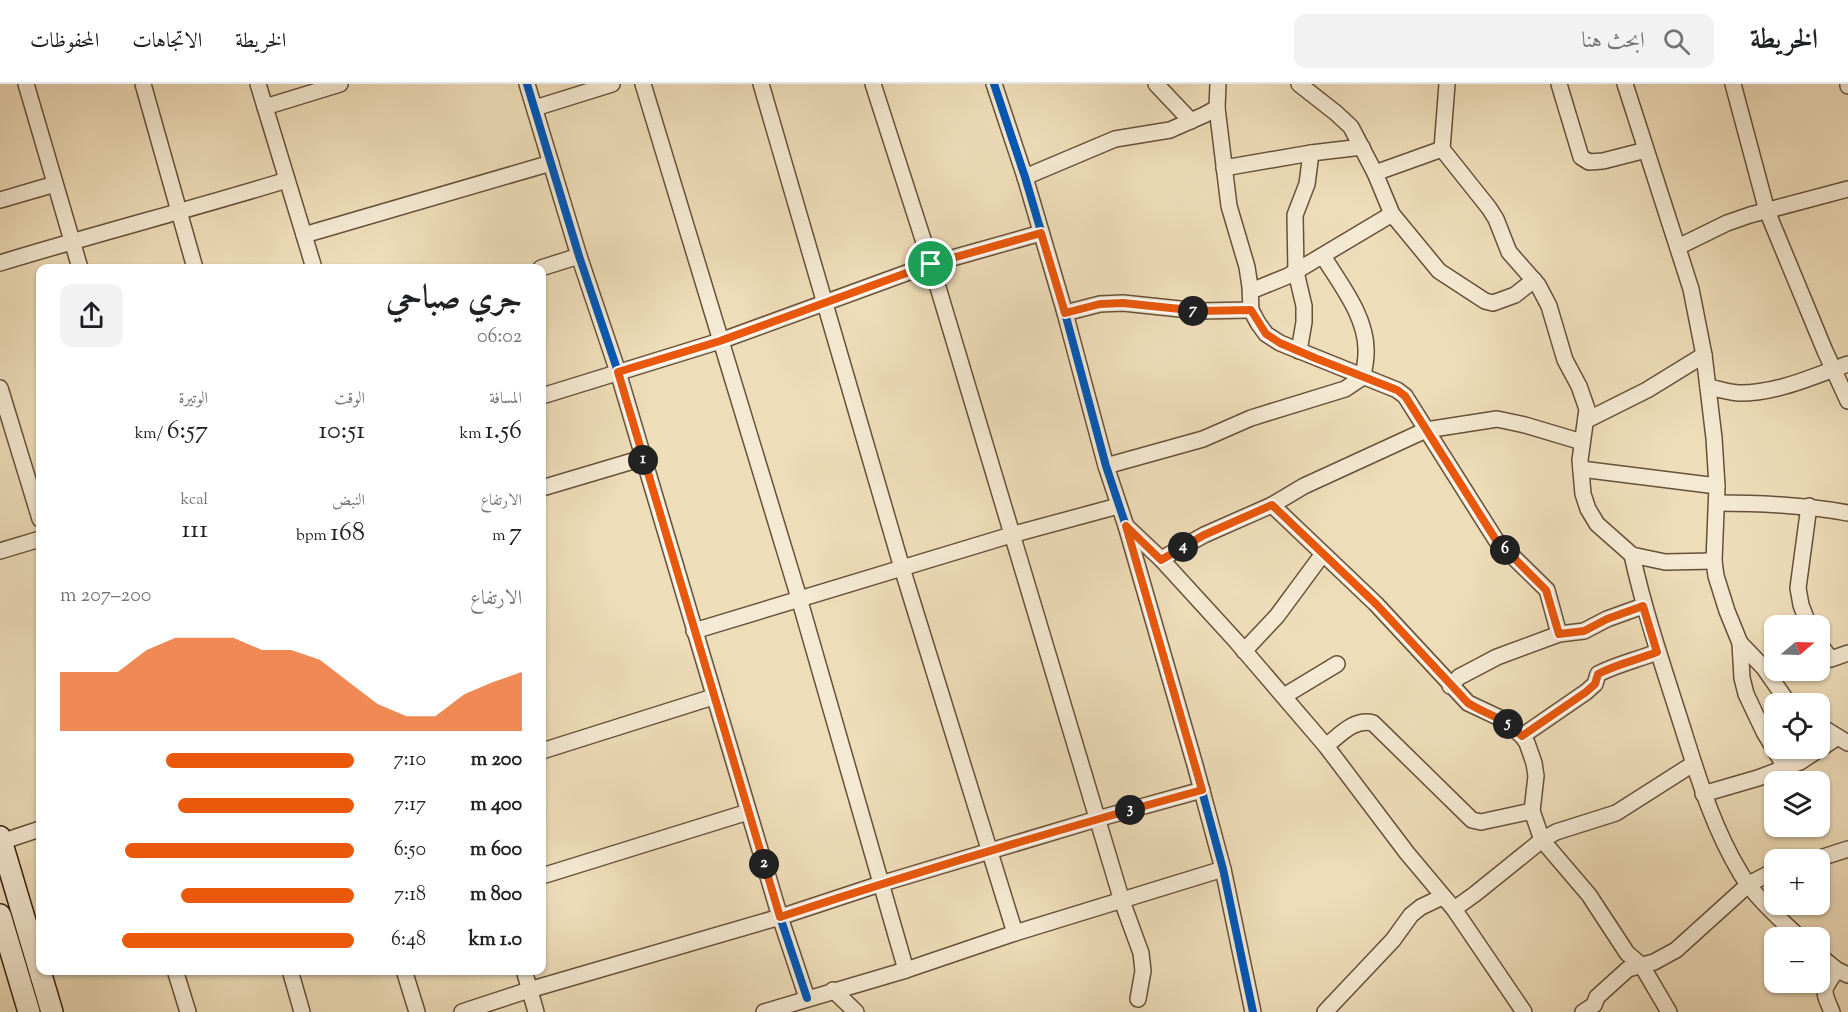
<!DOCTYPE html>
<html lang="ar">
<meta charset="utf-8">
<style>
body{margin:0;font-family:"Sorts Mill Goudy",Amiri,serif;background:#f2f2f2;color:#202124;direction:rtl;height:100vh;display:flex;flex-direction:column;font-size:22px;white-space:nowrap}
*{box-sizing:border-box;margin:0}
p{font-size:20px;color:#757577}
.icon{flex:none;width:33px;height:33px;fill:none;stroke:currentColor;stroke-width:2;stroke-linecap:round;stroke-linejoin:round}
.map{position:relative;flex:1;overflow:hidden;direction:ltr}
.panel{position:absolute;left:36px;top:180px;width:510px;height:711px;display:flex;flex-direction:column;background:#fff;border-radius:12px;box-shadow:0 2px 4px #0004;direction:rtl}
.panel>*{flex:none}
.needle{width:39px;rotate:71deg}
.fabs{position:absolute;left:1764px;top:531px;display:grid;gap:12px}
.fabs a{display:grid;place-items:center;width:66px;height:66px;border-radius:12px;background:#fff;box-shadow:0 2px 4px #0004;font-size:30px}
.pin{position:absolute;display:grid;place-items:center;width:51px;height:51px;color:#fff;margin:-26px;border:3px solid #fff;border-radius:50%;box-shadow:0 2px 6px #0007}
.km{position:absolute;width:30px;height:30px;margin:-15px;border-radius:50%;background:#222;color:#fff;font-size:16px;line-height:30px;text-align:center}
.round{display:grid;place-items:center;flex:none;width:63px;height:63px;border-radius:12px;background:#f2f2f2}
.overview{display:flex;align-items:center;justify-content:space-between;height:102px;padding:0 24px}
h1{font-size:33px;font-weight:600;line-height:45px}
.figures{display:grid;grid-template-columns:repeat(3,1fr);gap:9px;height:102px;padding:6px 24px}
.figures div{display:grid;align-content:center}
.figures b{font-size:26px;font-weight:600}
.figures small{font-size:16px;font-weight:400}
.figures p{font-size:16px}
.chart{height:168px;padding:12px 24px}
.chart p{display:flex;justify-content:space-between}
.chart svg{width:100%;height:108px;margin-top:6px;fill:#ea580c;opacity:.7}
ul{padding:0 24px;list-style:none;font-size:20px}
li{display:grid;grid-template-columns:96px 72px 1fr;align-items:center;height:45px}
li i{height:15px;border-radius:8px;background:#ea580c}
header{display:flex;align-items:center;gap:36px;box-sizing:border-box;height:84px;padding:0 30px;background:#fff;border-bottom:2px solid #e0e0e0}
header strong{font-size:28px}
nav{display:flex;gap:33px;margin-inline-start:auto;font-size:21px}
.search{width:420px;height:54px;background:#f2f2f2;display:flex;align-items:center;gap:15px;box-sizing:border-box;padding:0 21px;border-radius:12px;color:#757577;font-size:22px}
.map>svg:first-child{display:block}
.lines{fill:none;stroke-linecap:round;stroke-linejoin:round}
.minor-casing{stroke:#67503a;stroke-width:18}
.secondary-casing{stroke:#3a210f;stroke-width:24}
.minor{stroke:#f4e9d2;stroke-width:15}
.secondary{stroke:#f4e9d2;stroke-width:21}
.cycleway-casing{stroke:#f4e9d2;stroke-width:11}
.cycleway{stroke:#0057b8;stroke-width:8}
.route-casing{stroke:#fff;stroke-width:12}
.route{stroke:#ea580c;stroke-width:8}
</style>
<header>
<strong>الخريطة</strong>
<div class="search"><svg class="icon" aria-label="search" viewBox="0 0 24 24"><circle cx="10" cy="10" r="6"/><path d="M15 15l6 6"/></svg>ابحث هنا</div>
<nav><a>الخريطة</a><a>الاتجاهات</a><a>المحفوظات</a></nav>
</header>
<div class="map">
<svg width="1848" height="928" viewBox="0 0 1848 928">
<rect width="100%" height="100%" fill="#eeddb9"/>
<filter id="stains"><feTurbulence type="fractalNoise" baseFrequency=".00333" numOctaves="4"/><feColorMatrix values="0 0 0 0 .2 0 0 0 0 .09 0 0 0 0 .02 0 0 0 .5 -.17"/></filter>
<radialGradient id="worn" r=".72"><stop offset=".6" stop-color="#630" stop-opacity="0"/><stop offset="1" stop-color="#630" stop-opacity=".3"/></radialGradient>
<g class="lines">
<g class="minor-casing">
<g id="minor">
<path d="M26 0 80 184"/>
<path d="M143 0 195 184"/>
<path d="M258 0 314 184"/>
<path d="M527 0 579 172 618 288 780 833 807 914"/>
<path d="M643 0 799 514 906 886"/>
<path d="M761 0 902 484 1015 849"/>
<path d="M873 0 931 180 1122 817 1141 869 1143 887 1138 915"/>
<path d="M994 0 1025 93 1065 229 1106 382 1126 442 1195 681 1223 785 1253 928"/>
<path d="M1156 0 1191 37"/>
<path d="M1218 0 1217 24 1229 122 1247 183 1250 203 1251 226 1258 239 1266 250 1280 259 1397 306 1405 312 1496 456 1547 506 1559 550"/>
<path d="M1299 0 1336 29 1351 43 1375 89 1392 130 1439 187 1485 217 1493 219 1515 211 1534 196"/>
<path d="M1447 0 1442 65 1489 124 1496 135 1509 168 1538 201 1549 222 1565 276 1579 302 1587 325 1580 376 1583 410 1588 425 1597 440 1632 471 1665 478 1714 477"/>
<path d="M1559 0 1581 73 1589 78 1603 77 1646 66"/>
<path d="M1625 0 1691 205 1704 271 1714 354 1717 402 1714 477 1716 492 1727 527 1740 559 1742 594 1746 610 1764 648 1785 683"/>
<path d="M1733 0 1767 127 1825 267 1848 317"/>
<path d="M1848 0V2"/>
<path d="M265 23 340 0"/>
<path d="M535 24 612 0"/>
<path d="M1224 84 1311 69 1362 63"/>
<path d="M1375 89 1442 65"/>
<path d="M1025 93 1115 55 1170 46 1204 31 1217 24"/>
<path d="M0 116 55 100"/>
<path d="M304 151 551 79"/>
<path d="M1678 163 1727 139 1750 131 1848 105"/>
<path d="M0 179C95 150 192 125 287 96"/>
<path d="M541 184 579 172"/>
<path d="M1251 207 1288 192 1392 130"/>
<path d="M1065 229 1100 220 1123 219 1199 227 1251 226"/>
<path d="M1299 267 1304 238V222L1296 188 1295 131 1307 100 1311 69"/>
<path d="M1708 303C1719 305 1730 309 1740 309 1778 309 1814 292 1848 280"/>
<path d="M0 304 40 435"/>
<path d="M542 312 720 257 931 180 1041 149"/>
<path d="M1587 336 1647 306 1704 271"/>
<path d="M1106 382 1203 355 1251 334 1345 305 1363 293C1364 285 1366 277 1366 270 1368 234 1340 200 1323 172"/>
<path d="M1581 385 1717 402"/>
<path d="M542 404 643 374"/>
<path d="M1717 419C1762 419 1804 421 1848 429"/>
<path d="M1272 421 1376 520 1468 619 1502 635 1522 652 1527 659 1534 679 1536 692 1532 727 1542 756 1589 811 1627 869 1642 882 1669 928"/>
<path d="M1126 442 1161 475 1236 557 1326 662 1407 769 1454 825 1524 928"/>
<path d="M0 467 40 455"/>
<path d="M1632 471C1645 530 1664 585 1682 642 1698 693 1713 744 1741 790 1755 813 1780 835 1800 854"/>
<path d="M1161 475 1204 451 1272 421 1304 402 1426 346 1497 335 1525 341 1582 358"/>
<path d="M1809 542 1801 521 1798 504 1809 422"/>
<path d="M694 547 1011 451 1118 422"/>
<path d="M1740 559 1764 584 1789 620"/>
<path d="M1820 561 1831 575 1848 569"/>
<path d="M1244 567 1277 532 1322 471"/>
<path d="M1450 602 1459 593 1497 573 1559 550 1584 547 1607 535 1643 522"/>
<path d="M1284 612 1337 580"/>
<path d="M1820 642 1848 659"/>
<path d="M1522 652 1586 608 1595 600 1598 590C1617 580 1637 576 1657 568"/>
<path d="M1326 662C1340 651 1354 634 1373 639L1472 736 1481 738 1532 727"/>
<path d="M542 667 713 613"/>
<path d="M1703 710 1758 694 1800 678 1838 653"/>
<path d="M1 758 40 745"/>
<path d="M1814 776 1848 765"/>
<path d="M542 792 748 728"/>
<path d="M1454 825 1475 810 1542 756 1556 748 1616 729 1693 680"/>
<path d="M1820 872 1837 886 1848 891"/>
<path d="M175 886 188 928"/>
<path d="M290 886 302 928"/>
<path d="M404 886 417 928"/>
<path d="M524 886 536 928"/>
<path d="M833 906 856 928"/>
<path d="M462 928 529 906 780 833 880 800 1097 735 1202 706"/>
<path d="M764 928 906 886 1015 849 1223 785"/>
<path d="M1325 928 1393 856 1411 831 1421 823 1442 813"/>
<path d="M1583 928 1594 921 1597 913 1628 885 1654 878 1676 866 1749 800 1774 787"/>
<path d="M1832 928C1822 905 1822 907 1837 886"/>
</g>
</g>
<g class="secondary-casing">
<g id="secondary">
<path d="M0 753 52 928"/>
<path d="M0 831 29 928"/>
</g>
</g>
<use href="#minor" class="minor"/>
<use href="#secondary" class="secondary"/>
<g class="cycleway-casing">
<g id="cycleway">
<path d="M527 0 579 172 618 288 780 833 807 914"/>
<path d="M994 0 1025 93 1065 229 1106 382 1126 442 1195 681 1223 785 1253 928"/>
</g>
</g>
<use href="#cycleway" class="cycleway"/>
</g>
<g class="lines">
<g class="route-casing">
<path id="route" d="M1041 149 1065 229 1100 220 1123 219 1199 227 1251 226 1266 250 1280 259 1315 274 1397 306 1405 312 1496 456 1546 506 1559 550 1584 547 1607 535 1643 522 1657 568C1637 576 1617 580 1598 590L1595 600 1586 608 1522 652C1503 633 1489 632 1468 619L1376 520 1272 421 1204 451 1161 476 1126 442 1202 706C1060 745 919 787 780 833L618 288 720 257 931 180Z"/>
</g>
<use href="#route" class="route"/>
</g>
<rect width="100%" height="100%" filter="url(#stains)"/>
<rect width="100%" height="100%" fill="url(#worn)"/>
</svg>
<div class="fabs">
<a><svg class="needle" viewBox="-14 -14 28 28"><path d="M0-13l5 13h-10z" fill="#e53935"/><path d="M0 13l5-13h-10z" fill="#757577"/></svg></a>
<a><svg class="icon" aria-label="locate" viewBox="0 0 24 24"><circle cx="12" cy="12" r="6"/><path d="M12 2v4M12 18v4M2 12h4M18 12h4"/></svg></a>
<a><svg class="icon" aria-label="layers" viewBox="0 0 24 24"><path d="M12 4l9 5-9 5-9-5zM3 14l9 5 9-5"/></svg></a>
<a>+</a>
<a>−</a>
</div>
<div class="pin" style="left:931px;top:180px;background:#1e9e55"><svg class="icon" aria-label="arrive" viewBox="0 0 24 24"><path d="M6 21V4h12l-3 4 3 4H6"/></svg></div>
<b class="km" style="left:643px;top:376px">1</b>
<b class="km" style="left:764px;top:780px">2</b>
<b class="km" style="left:1130px;top:726px">3</b>
<b class="km" style="left:1183px;top:463px">4</b>
<b class="km" style="left:1508px;top:640px">5</b>
<b class="km" style="left:1505px;top:466px">6</b>
<b class="km" style="left:1193px;top:227px">7</b>
<section class="panel">
<div class="overview"><div><h1>جري صباحي</h1><p>06:02</p></div><a class="round"><svg class="icon" aria-label="share" viewBox="0 0 24 24"><path d="M12 15V3M7 8l5-5 5 5M5 13v7h14v-7"/></svg></a></div>
<div class="figures">
<div><p>المسافة</p><b>1.56<small> km</small></b></div>
<div><p>الوقت</p><b>10:51</b></div>
<div><p>الوتيرة</p><b>6:57<small> /km</small></b></div>
</div>
<div class="figures">
<div><p>الارتفاع</p><b>7<small> m</small></b></div>
<div><p>النبض</p><b>168<small> bpm</small></b></div>
<div><p>kcal</p><b>111</b></div>
</div>
<div class="chart"><p><span>الارتفاع</span>200–207 m</p>
<svg viewBox="0 0 160 44" preserveAspectRatio="none"><path d="M0 44V20L10 20L20 20L30 11L40 6L50 6L60 6L70 11L80 11L90 15L100 24L110 33L120 38L130 38L140 29L150 24L160 20V44z"/></svg>
</div>
<ul>
<li><b>200 m</b>7:10<i style="width:64%"></i></li>
<li><b>400 m</b>7:17<i style="width:60%"></i></li>
<li><b>600 m</b>6:50<i style="width:78%"></i></li>
<li><b>800 m</b>7:18<i style="width:59%"></i></li>
<li><b>1.0 km</b>6:48<i style="width:79%"></i></li>
</ul>
</section>
</div>
